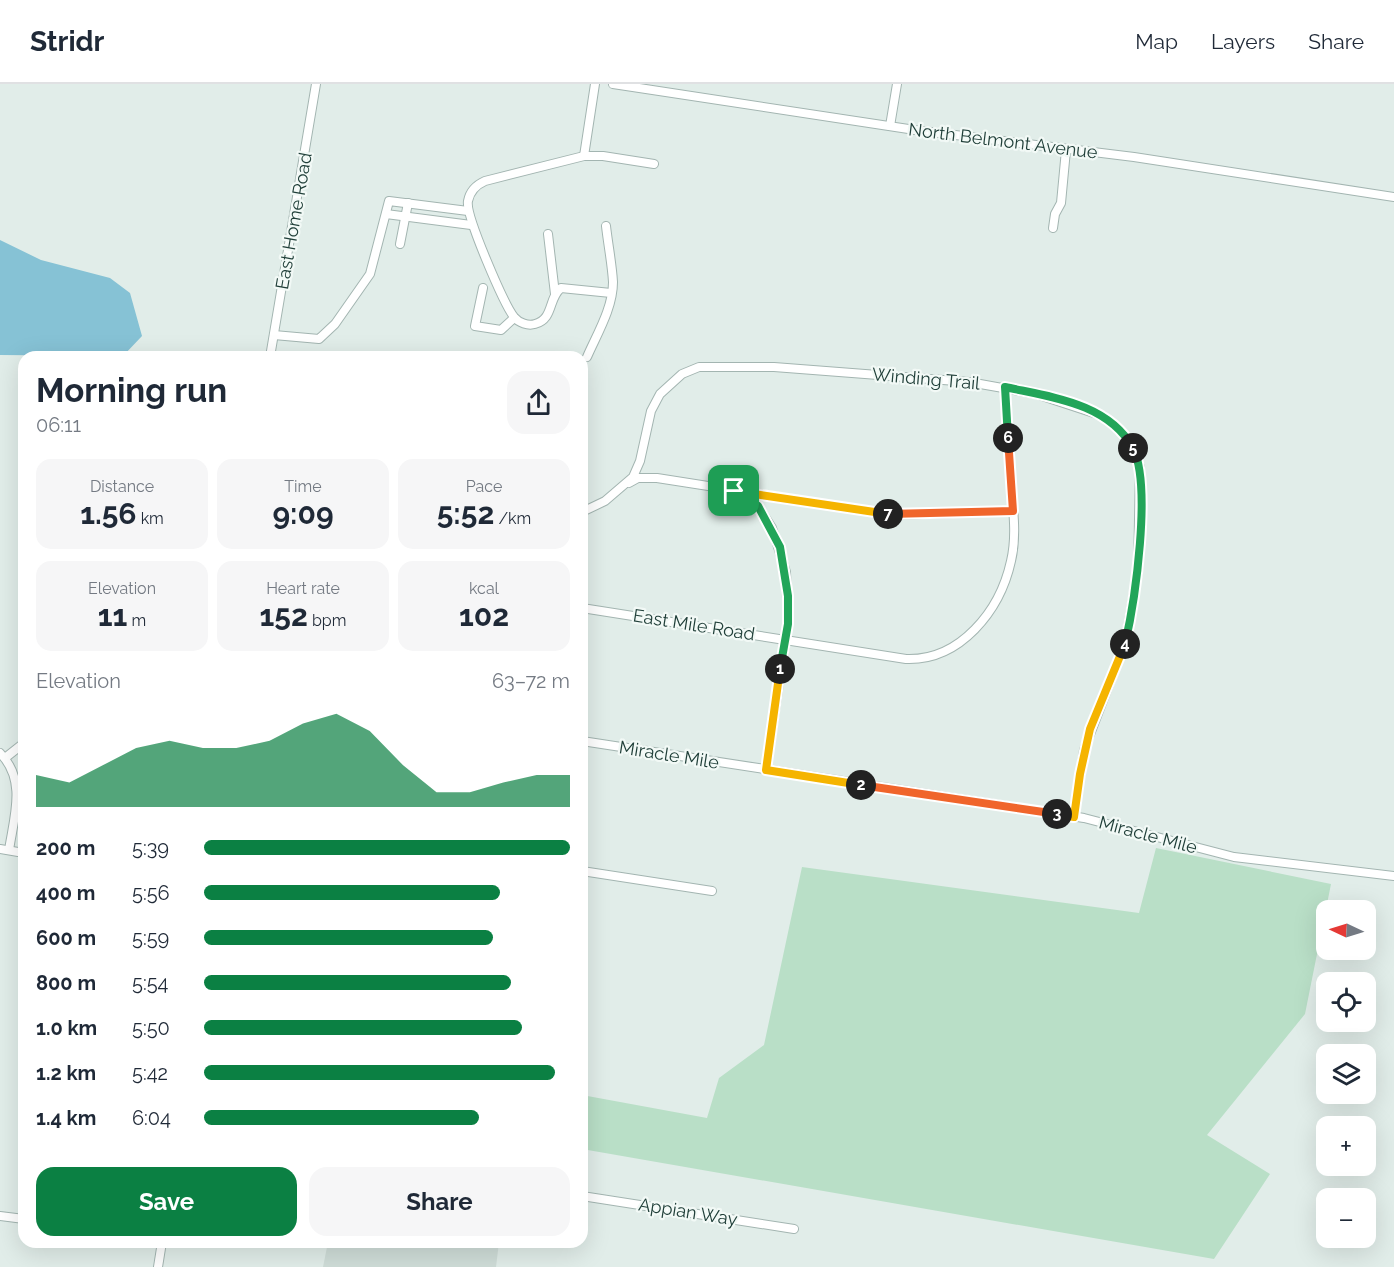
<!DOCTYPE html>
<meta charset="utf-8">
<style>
body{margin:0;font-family:Raleway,sans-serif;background:#f6f6f7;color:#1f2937;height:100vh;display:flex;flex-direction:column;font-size:22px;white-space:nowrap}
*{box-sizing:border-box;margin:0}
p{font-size:20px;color:#747a83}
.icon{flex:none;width:33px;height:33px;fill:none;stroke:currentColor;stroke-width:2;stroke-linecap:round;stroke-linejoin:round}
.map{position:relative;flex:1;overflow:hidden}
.sheet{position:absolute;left:18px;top:267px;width:570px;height:897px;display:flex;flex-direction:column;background:#fff;border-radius:18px;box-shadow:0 6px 24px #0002}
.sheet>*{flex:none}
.needle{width:39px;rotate:274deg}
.controls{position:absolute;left:1316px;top:816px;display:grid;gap:12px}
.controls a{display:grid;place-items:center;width:60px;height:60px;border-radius:12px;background:#fff;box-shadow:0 6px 24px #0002;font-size:30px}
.pin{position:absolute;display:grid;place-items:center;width:51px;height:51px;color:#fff;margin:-26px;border-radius:12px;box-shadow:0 3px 9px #0006}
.km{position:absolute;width:30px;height:30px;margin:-15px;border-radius:50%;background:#222;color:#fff;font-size:16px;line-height:30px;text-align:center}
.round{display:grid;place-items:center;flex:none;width:63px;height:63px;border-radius:18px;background:#f6f6f7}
.head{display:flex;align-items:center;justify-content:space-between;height:102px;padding:0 18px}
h1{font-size:33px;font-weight:700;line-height:45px}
.stats{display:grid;grid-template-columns:repeat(3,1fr);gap:9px;height:102px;padding:6px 18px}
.stats div{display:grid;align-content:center;border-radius:15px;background:#f6f6f7;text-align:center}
.stats b{font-size:30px;font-weight:700}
.stats small{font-size:16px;font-weight:400}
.stats p{font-size:16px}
.chart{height:168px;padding:12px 18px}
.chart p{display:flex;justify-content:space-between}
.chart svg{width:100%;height:108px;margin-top:6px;fill:#0b8043;opacity:.7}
.primary-button{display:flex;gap:12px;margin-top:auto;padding:12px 18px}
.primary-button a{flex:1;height:69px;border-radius:18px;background:#0b8043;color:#fff;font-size:24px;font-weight:700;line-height:69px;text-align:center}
.primary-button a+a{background:#f6f6f7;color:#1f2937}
ul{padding:0 18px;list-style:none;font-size:20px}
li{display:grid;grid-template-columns:96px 72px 1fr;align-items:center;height:45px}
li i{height:15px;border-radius:8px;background:#0b8043}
header{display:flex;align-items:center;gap:36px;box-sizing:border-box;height:84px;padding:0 30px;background:#fff;border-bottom:2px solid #e0e1e3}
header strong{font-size:28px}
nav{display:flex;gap:33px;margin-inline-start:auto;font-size:21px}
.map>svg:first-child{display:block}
.built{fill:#cfddd8}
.green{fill:#b9dfc7}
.water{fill:#86c2d5}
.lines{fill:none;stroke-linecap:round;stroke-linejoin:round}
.minor-casing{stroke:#a3b5b1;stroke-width:10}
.minor{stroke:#fff;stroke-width:8}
.split-1-casing{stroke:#fff;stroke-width:12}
.split-2-casing{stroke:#fff;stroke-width:12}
.split-3-casing{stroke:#fff;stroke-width:12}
.split-4-casing{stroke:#fff;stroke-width:12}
.split-5-casing{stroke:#fff;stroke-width:12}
.split-6-casing{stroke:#fff;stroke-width:12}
.split-7-casing{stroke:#fff;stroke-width:12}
.split-8-casing{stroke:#fff;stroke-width:12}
.split-1{stroke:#22a559;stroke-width:8}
.split-2{stroke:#f5b400;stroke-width:8}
.split-3{stroke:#f0652b;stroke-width:8}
.split-4{stroke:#f5b400;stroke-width:8}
.split-5{stroke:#22a559;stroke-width:8}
.split-6{stroke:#22a559;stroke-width:8}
.split-7{stroke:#f0652b;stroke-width:8}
.split-8{stroke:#f5b400;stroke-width:8}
.labels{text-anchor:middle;stroke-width:4.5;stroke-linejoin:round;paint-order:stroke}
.street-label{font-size:18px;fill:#203f39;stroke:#f2f9f6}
</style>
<header>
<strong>Stridr</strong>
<nav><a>Map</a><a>Layers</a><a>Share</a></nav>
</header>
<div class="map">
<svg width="1394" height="1183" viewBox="0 0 1394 1183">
<rect width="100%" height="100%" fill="#e1ede9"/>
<path class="built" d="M328 1158H499L496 1183H323Z"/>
<path class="green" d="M1156 764 1331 800 1305 930 1207 1051 1270 1090 1214 1175 582 1065V1011L707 1034 719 994 764 961 802 783 1139 829Z"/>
<path class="water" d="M0 156 41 176 110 194 130 209 142 252 123 272 0 271Z"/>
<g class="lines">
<g class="minor-casing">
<g id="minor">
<path d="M613 0 915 46 1134 73 1394 113"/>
<path d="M890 42 897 0"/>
<path d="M584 72 595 0"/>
<path d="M386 130 471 141"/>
<path d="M1053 144 1055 130 1061 119 1066 66"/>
<path d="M548 150 555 210"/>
<path d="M400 160 408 119"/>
<path d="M483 204 475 242 501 246 514 234"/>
<path d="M611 209 561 204C548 214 554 235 535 240 528 242 519 239 514 233 504 220 465 131 468 117 470 107 476 101 485 97L584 72H603L654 80"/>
<path d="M274 251 319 255 335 240 370 190 389 117 468 127"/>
<path d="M270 273 316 0"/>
<path d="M587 273C597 250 613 224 613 198 612 180 608 160 606 142"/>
<path d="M629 399 638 394H657L893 431 1013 427"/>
<path d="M739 410 758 422 772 444 786 488 788 540 766 686"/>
<path d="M582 428 605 417 633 393 640 377 651 327 660 310 682 290 699 283H774L969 298 1036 310 1103 332 1128 354 1140 383 1138 487 1125 559 1084 666 1074 733"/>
<path d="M582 524 906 575C960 577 1000 527 1011 477 1017 452 1013 425 1011 399 1009 367 1007 335 1005 303"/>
<path d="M582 657 1084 734 1234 773 1394 792"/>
<path d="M0 669C27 696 14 733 9 766"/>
<path d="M5 674 24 659"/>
<path d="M0 765 24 769"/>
<path d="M582 787 712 807"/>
<path d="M582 1112 794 1145"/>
<path d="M0 1132 24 1135"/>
<path d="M158 1183 162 1158"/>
</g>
</g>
<use href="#minor" class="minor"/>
</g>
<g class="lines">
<g class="split-1-casing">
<path id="split-1" d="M734 407 758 422 780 463 788 512V540L780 585"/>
</g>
<g class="split-2-casing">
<path id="split-2" d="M780 585 766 686 861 701"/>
</g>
<g class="split-3-casing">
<path id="split-3" d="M861 701 1057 730"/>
</g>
<g class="split-4-casing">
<path id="split-4" d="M1057 730 1074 733 1080 690 1090 645 1125 560"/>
</g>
<g class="split-5-casing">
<path id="split-5" d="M1125 560C1135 517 1152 402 1133 364"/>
</g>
<g class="split-6-casing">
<path id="split-6" d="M1008 354 1005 303C1051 313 1108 319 1133 364"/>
</g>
<g class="split-7-casing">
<path id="split-7" d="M888 430 1013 427 1008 354"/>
</g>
<g class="split-8-casing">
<path id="split-8" d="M734 407 888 430"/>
</g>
<use href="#split-1" class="split-1"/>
<use href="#split-2" class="split-2"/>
<use href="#split-3" class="split-3"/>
<use href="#split-4" class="split-4"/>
<use href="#split-5" class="split-5"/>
<use href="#split-6" class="split-6"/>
<use href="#split-7" class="split-7"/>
<use href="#split-8" class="split-8"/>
</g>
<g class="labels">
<g class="street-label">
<text transform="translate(1003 57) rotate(7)" y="6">North Belmont Avenue</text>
<text transform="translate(294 137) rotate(-80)" y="6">East Home Road</text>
<text transform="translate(926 295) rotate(5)" y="6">Winding Trail</text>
<text transform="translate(694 541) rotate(9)" y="6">East Mile Road</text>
<text transform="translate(669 671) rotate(9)" y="6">Miracle Mile</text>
<text transform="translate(1148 751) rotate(15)" y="6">Miracle Mile</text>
<text transform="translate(688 1128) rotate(9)" y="6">Appian Way</text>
</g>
</g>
</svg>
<div class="controls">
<a><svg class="needle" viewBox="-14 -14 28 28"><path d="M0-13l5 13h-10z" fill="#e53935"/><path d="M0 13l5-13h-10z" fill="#747a83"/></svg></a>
<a><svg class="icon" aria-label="locate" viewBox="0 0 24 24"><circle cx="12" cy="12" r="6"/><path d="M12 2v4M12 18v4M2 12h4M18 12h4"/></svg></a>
<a><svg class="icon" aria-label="layers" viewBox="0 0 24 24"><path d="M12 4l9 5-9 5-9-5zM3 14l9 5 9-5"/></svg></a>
<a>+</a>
<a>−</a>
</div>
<div class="pin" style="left:734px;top:407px;background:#1e9e55"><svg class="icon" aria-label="arrive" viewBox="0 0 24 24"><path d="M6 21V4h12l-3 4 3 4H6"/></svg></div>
<b class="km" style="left:780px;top:585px">1</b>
<b class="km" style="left:861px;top:701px">2</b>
<b class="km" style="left:1057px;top:730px">3</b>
<b class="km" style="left:1125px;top:560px">4</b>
<b class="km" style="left:1133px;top:364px">5</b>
<b class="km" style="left:1008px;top:354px">6</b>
<b class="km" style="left:888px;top:430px">7</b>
<section class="sheet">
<div class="head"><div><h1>Morning run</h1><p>06:11</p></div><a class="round"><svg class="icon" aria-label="share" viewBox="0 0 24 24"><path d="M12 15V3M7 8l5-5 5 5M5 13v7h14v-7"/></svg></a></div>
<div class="stats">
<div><p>Distance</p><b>1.56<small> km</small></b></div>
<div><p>Time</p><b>9:09</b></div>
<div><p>Pace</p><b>5:52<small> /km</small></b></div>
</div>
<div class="stats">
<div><p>Elevation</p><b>11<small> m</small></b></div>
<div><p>Heart rate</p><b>152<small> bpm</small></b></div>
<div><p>kcal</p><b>102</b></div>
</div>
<div class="chart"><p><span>Elevation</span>63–72 m</p>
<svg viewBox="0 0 160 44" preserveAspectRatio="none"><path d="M0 44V31L10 34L20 27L30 20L40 17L50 20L60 20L70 17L80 10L90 6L100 13L110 27L120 38L130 38L140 34L150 31L160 31V44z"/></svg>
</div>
<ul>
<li><b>200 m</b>5:39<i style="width:100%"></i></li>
<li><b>400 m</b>5:56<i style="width:81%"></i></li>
<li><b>600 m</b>5:59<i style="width:79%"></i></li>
<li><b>800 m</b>5:54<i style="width:84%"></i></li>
<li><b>1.0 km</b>5:50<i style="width:87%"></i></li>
<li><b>1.2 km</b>5:42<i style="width:96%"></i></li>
<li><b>1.4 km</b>6:04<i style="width:75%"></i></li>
</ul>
<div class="primary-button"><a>Save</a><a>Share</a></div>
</section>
</div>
